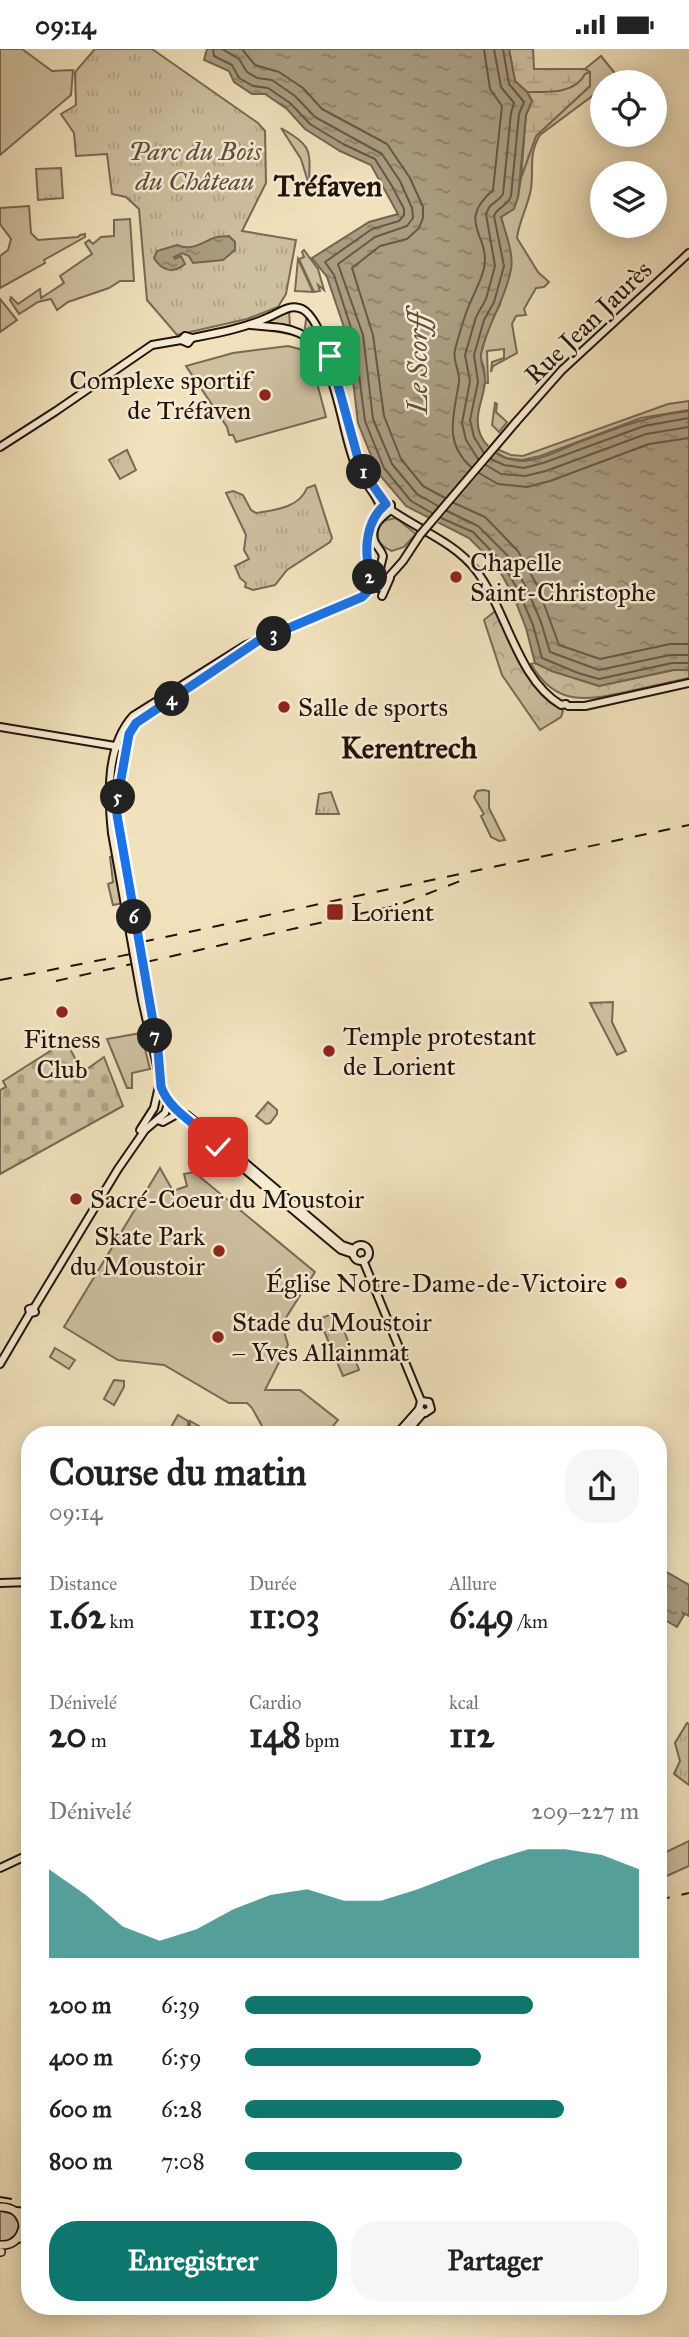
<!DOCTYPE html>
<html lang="fr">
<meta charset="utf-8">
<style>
body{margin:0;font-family:"IM FELL Great Primer",serif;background:#f6f6f6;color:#222;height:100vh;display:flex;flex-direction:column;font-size:26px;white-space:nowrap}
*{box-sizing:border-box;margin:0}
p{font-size:23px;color:#767676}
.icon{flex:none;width:38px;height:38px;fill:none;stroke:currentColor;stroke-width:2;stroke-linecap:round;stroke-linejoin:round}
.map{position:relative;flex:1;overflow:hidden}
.sheet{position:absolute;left:21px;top:1377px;width:646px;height:889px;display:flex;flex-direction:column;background:#fff;border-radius:28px;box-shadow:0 4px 18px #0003}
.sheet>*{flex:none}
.fabs{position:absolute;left:590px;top:21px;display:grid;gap:14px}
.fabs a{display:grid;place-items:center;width:77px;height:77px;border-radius:50%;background:#fff;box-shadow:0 4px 18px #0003;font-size:35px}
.pin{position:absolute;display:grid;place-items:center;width:60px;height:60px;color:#fff;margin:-30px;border-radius:14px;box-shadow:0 4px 10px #0006}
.km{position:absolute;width:35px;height:35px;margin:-18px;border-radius:50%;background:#222;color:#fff;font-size:19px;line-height:35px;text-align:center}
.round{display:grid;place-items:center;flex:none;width:74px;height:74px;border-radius:28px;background:#f6f6f6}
.overview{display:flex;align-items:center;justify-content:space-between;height:119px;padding:0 28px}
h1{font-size:38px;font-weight:800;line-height:52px}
.metrics{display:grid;grid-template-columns:repeat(3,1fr);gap:10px;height:119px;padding:7px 28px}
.metrics div{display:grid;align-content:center}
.metrics b{font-size:35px;font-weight:800}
.metrics small{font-size:19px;font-weight:400}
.metrics p{font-size:19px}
.chart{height:196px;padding:14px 28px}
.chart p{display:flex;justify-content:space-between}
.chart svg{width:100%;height:126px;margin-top:7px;fill:#0f766e;opacity:.7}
.action{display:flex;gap:14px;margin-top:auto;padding:14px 28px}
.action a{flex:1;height:80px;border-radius:28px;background:#0f766e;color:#fff;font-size:28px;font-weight:800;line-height:80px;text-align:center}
.action a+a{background:#f6f6f6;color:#222}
ul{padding:0 28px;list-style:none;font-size:23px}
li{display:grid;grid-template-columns:112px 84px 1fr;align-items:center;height:52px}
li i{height:18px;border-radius:9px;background:#0f766e}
.status{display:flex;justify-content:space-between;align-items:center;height:49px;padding:0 35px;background:#fff;direction:ltr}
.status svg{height:19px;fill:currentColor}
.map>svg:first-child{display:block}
.green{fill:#cebf9f;stroke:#786955;stroke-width:2}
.forest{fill:url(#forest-crowns);stroke:#786955;stroke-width:2}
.wetland{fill:url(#wetland-marsh);stroke:#786955;stroke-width:2}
.cemetery{fill:url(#cemetery-stones);stroke:#786955;stroke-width:2}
.park{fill:url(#park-tufts);stroke:#786955;stroke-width:2}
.water{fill:url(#water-ripples);stroke:#736551;stroke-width:2}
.pier{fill:#f1e2bd}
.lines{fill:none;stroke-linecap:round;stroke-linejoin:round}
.shore{stroke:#665846;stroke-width:2}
.stream{stroke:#736551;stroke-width:2}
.secondary-casing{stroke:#21130b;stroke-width:10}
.primary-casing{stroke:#21130b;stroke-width:10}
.secondary{stroke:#f6ecd4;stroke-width:6}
.primary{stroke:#f1e2bd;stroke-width:7}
.rail{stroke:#21130b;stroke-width:2;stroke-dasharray:12 12;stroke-linecap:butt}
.secondary-bridge-casing{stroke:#21130b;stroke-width:10;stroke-linecap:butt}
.secondary-bridge{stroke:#f6ecd4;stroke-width:6}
.route-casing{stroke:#fff;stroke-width:14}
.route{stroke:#1a73e8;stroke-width:9}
.poi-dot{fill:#8f2418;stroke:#f6ecd4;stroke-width:2.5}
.labels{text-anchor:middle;stroke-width:5;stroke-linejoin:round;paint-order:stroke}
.park-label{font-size:26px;font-style:italic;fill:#5e4f3f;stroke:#f6ecd4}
.street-label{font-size:26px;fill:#21130b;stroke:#f6ecd4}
.poi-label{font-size:26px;fill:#21130b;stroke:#f6ecd4;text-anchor:start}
.water-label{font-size:28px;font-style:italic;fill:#5f5140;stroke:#f6ecd4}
.quarter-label{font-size:30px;font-weight:bold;fill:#21130b;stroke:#f6ecd4}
</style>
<div class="status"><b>09:14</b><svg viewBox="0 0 49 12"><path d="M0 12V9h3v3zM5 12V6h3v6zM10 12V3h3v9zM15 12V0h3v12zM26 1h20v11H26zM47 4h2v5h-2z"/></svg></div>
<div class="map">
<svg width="689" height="2288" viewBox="0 0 689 2288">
<defs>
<pattern id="forest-crowns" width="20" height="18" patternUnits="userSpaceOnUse" patternTransform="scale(1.75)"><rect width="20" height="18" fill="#cebf9f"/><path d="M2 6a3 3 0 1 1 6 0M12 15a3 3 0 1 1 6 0" fill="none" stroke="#b1a388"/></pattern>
<pattern id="wetland-marsh" width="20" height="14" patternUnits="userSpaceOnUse" patternTransform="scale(1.75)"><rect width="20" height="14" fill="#cebf9f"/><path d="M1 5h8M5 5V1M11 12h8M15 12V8" fill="none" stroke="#b1a388"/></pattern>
<pattern id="cemetery-stones" width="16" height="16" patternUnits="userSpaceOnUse" patternTransform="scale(1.75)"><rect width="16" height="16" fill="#cebf9f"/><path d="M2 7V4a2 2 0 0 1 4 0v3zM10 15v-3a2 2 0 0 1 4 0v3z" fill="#b1a388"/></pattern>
<pattern id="park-tufts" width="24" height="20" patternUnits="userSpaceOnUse" patternTransform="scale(1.75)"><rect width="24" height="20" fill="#cebf9f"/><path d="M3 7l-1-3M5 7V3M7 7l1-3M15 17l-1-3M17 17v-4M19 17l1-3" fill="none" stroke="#b1a388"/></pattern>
<pattern id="water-ripples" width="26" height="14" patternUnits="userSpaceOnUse" patternTransform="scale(1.75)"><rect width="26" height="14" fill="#aa9c80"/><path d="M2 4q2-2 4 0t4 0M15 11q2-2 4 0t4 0" fill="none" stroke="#8a7e67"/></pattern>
</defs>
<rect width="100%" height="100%" fill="#f1e2bd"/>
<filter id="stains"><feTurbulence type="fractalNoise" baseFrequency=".00286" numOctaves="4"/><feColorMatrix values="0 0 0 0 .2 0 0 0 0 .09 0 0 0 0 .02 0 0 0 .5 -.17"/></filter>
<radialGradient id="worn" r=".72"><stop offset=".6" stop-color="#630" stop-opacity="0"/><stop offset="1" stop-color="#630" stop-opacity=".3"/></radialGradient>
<g class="green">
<path d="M0 0H22L52 22 73 21 71 46 0 106Z"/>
<path d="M601 7 622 33H602V43L595 45 540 86C528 106 534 119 531 140 528 157 519 172 517 189L538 223 549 233 544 238 536 239 524 260 526 266 516 267 512 275 517 304 493 317 491 323 492 313 504 309V300L487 302 488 334H485L484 319 480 308 490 273 500 256 507 193 501 167 518 148 521 129 536 87 590 37V23L585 20Z"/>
<path d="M281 79C313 98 310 100 309 136L301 110Z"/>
<path d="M29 157 31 184 38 191 78 188 80 186 85 185V188L44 211 45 214 0 239V207L8 201 11 190 0 175V159Z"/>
<path d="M130 170 134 232H120L109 239 68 253 57 261 51 250 38 253 19 265 10 251 11 248 18 255 40 240 41 249 64 234 60 227 92 205 85 194 89 191 93 195 101 188 114 187V171Z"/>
<path d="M304 201 318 220 324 241 318 236 320 242 314 243 299 210 304 208 302 203Z"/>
<path d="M298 210 313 243 295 242Z"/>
<path d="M0 250 17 271 0 283Z"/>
<path d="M289 261 290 279 258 275Z"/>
<path d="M307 264 310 266 325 302 322 303 304 285Z"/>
<path d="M288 297 303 301 311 311 326 368 236 393 233 386H229L227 378 186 317 233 304Z"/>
<path d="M689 352V361L641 369 540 407 522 411 506 409 496 403 499 401 511 406 523 407 668 355Z"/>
<path d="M495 354 497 355 496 363 507 373 499 383 492 376Z"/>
<path d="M396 469 416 485 404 498 392 502C377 496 374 487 382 472Z"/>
<path d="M125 807 136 852 113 856 108 835 113 833 110 808Z"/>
<path d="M141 984 150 1020 132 1024V1039H127L107 990Z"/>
<path d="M160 1119 173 1142 187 1137 184 1125 194 1123 315 1223 282 1275 288 1296 265 1341H300L338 1371 329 1382H323L320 1386H267L252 1359 247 1354H229L164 1316 118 1311 64 1278Z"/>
<path d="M55 1299 75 1311 69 1320 50 1308Z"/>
<path d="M114 1331 124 1332V1338L114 1356 104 1350Z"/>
<path d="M178 1366 188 1372V1386L171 1378Z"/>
<path d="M190 1372 215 1386H190Z"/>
<path d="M0 2162 13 2165 19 2175 16 2186 7 2192H0Z"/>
</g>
<g class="forest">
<path d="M499 559 532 626 563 662 561 668 540 681 502 626 484 571Z"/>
<path d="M535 614 552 622 599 637 674 621H689V629C669 633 650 638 630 642 589 651 556 659 531 615Z"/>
</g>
<path class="wetland" d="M509 0H533L534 20H585L590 23V37L536 87 521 129 526 66 532 52 527 43 515 32Z"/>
<path class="cemetery" d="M66 992 80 1019 84 1017 87 1020 104 1008 123 1057 0 1125V1041L6 1038 3 1032Z"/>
<g class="park">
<path d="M95 0H152L258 74 265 82 266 134 242 182 296 191 286 245 278 258 247 270 177 286 147 251 139 160 126 148 112 145 107 105 76 107 74 84 61 65 76 56 75 23Z"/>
<path d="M61 119 63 149 38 151 36 120Z"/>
<path d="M127 401 136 421 120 430 109 411Z"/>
<path d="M315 436 332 489 330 493 287 521 275 536 253 541 245 538 246 534 240 529 235 517 249 510 244 501 246 486 226 444 233 442 243 446 251 461 256 464C275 461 299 459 307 439Z"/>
<path d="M483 741 489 742V759L505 791 499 792 491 788 481 767 484 765 474 748 477 742Z"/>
<path d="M331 743 339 765H316L319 745Z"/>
<path d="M613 953 612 973 626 1002 617 1006 590 954Z"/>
<path d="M268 1053 277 1061V1065L270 1074 266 1075 256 1067Z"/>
<path d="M337 1263 359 1321 343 1327 319 1270Z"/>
<path d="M687 1674 689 1675V1736L674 1725 680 1712 675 1694Z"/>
<path d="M689 1792V1817L658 1831V1807Z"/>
</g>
<g class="water">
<path d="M207 0H509L515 32 527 43 532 52 526 66 518 148 514 160 501 168C505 183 514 204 511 220 506 250 487 275 481 305 480 313 485 322 485 331 485 343 479 355 478 367 475 392 497 411 521 412 539 412 560 401 577 394 614 380 649 366 689 362V621H673L599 637 552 622 535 614 526 579 513 546 497 517 469 489 406 457 378 424 358 374 348 290 327 228 312 209 369 173 398 165 371 116 340 102 305 80 287 60 265 45H252L234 33 229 22 204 11Z"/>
<path d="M229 187 235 193V201L223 211 193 214 189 207 182 204 174 208 175 210 181 207 185 215C173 225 162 222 154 209L157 202 177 196C190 202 200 195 211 190 216 187 223 188 229 187Z"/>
<path d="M658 1518 689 1536V1567L683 1564 684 1566 677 1578 658 1567Z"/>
</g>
<path class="pier" d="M490 395 498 402 435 477 426 472Z"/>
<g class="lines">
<g class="shore">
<path d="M213 0 214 7 232 16 239 29 253 37 268 39 290 54 310 75 343 95 375 110 392 137 404 160V166L399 172 372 180 325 213 334 226 354 288 365 372 384 419 411 452 432 464"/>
<path d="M222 0 239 10 247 23 257 29 272 31 295 47 315 68 382 105 400 132 412 159 413 169 407 177 375 188 338 215 363 286 373 370 392 415 417 445 438 457"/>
<path d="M242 0 255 16 279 23 303 39 322 60 387 95 410 129 423 158V169L419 179 407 190 380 197 352 219 373 286 384 367 401 410 423 437 445 449"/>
<path d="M484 404 474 388 470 371 478 333 474 306 484 271 494 253 504 217 494 167C498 157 507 158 511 147L519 65 524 53 509 35 503 0"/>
<path d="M478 410 466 391 462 374 470 332 465 306 476 268 486 250 495 217 486 165 490 157 500 149 503 145 511 64 514 54 501 38 494 0"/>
<path d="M491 410 504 416 524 419 543 414 644 377 689 369"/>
<path d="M486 416 501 425 525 427 546 422 646 385 689 378"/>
<path d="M471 418C442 392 455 364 459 332 460 321 452 312 455 301 458 289 462 276 466 264 471 249 480 236 484 219 491 186 455 174 493 141L502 57 490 40 484 0"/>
<path d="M479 424 498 435 527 438 550 432 649 395 689 389"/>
<path d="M454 454 485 468 518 502 537 536 559 596 600 610 670 595H689"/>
<path d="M447 462 478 477 509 508 527 540 541 573 550 603 599 621 670 606H689"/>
<path d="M441 469 473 483 502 513 519 543 533 576 542 609 578 624 599 630 672 614H689"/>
</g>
<path class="stream" d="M528 43C548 43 575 45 585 25L590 23"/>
<g class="secondary-casing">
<g id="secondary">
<path d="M251 276C267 278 284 277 299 284 336 302 340 379 355 415 362 432 378 445 382 462"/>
<path d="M192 289C218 284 245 279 269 268 279 264 288 256 299 259 327 264 348 383 358 409 365 427 377 439 386 455L391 456V461C418 480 455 494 475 520 507 560 516 629 561 656L566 655 568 657H585L689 634"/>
<path d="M516 373 562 321 689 204"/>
<path d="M0 398 56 362 152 296 181 291 185 287 192 289 188 294 181 291"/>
<path d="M371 527C366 508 362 473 382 462"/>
<path d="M378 528 383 507C381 500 376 498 374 491 370 478 382 467 391 461"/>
<path d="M371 539H379L403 512 420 486"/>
<path d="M382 547 390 529"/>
<path d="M0 678 127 699"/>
<path d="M112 784C108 746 106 697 133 667L246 596 362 548 371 539"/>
<path d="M120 791 118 747 129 685 132 678 251 598"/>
<path d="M143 920 158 1013"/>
<path d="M142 951 163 1043 182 1067 218 1097"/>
<path d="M187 1066 221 1094"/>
<path d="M158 1071 163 1073 181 1063"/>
<path d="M140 1081 154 1059 159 1037"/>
<path d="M229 1100 222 1104 218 1101V1097L221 1094H226L229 1100 342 1196 354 1200"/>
<path d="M225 1104 341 1201 353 1205"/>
<circle cx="361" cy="1204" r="8"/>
<path d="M363 1211 421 1352"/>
<path d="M34 1259 118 1120 145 1081 165 1064 169 1052"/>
<path d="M0 1315 30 1264 35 1263 33 1259 29 1260 30 1264"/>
<path d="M419 1360 425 1364 431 1360 429 1353 421 1352"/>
<path d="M396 1386 419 1360 421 1352"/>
<path d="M404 1386 423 1364"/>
<path d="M0 1534 30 1533"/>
<path d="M0 1819 30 1805"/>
<path d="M15 2162 30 2163"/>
<path d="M18 2190 30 2187"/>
</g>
</g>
<g class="primary-casing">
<g id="primary">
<path d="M0 2158C13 2158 22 2165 23 2178 20 2190 12 2197 0 2196"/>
<path d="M0 2203H1"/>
</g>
</g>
<use href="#secondary" class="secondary"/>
<use href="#primary" class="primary"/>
<g class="rail">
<path d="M142 893 689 776"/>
<path d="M146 913 399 856 460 832"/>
<path d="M0 931 131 905"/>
<path d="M56 932 132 915"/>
<path d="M658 1851 689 1844"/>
<path d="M0 2148 30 2153"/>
</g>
<g class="secondary-bridge-casing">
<g id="secondary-bridge">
<path d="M420 486 516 373"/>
<path d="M112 784 142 951"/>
<path d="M120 791 143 920"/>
</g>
</g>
<use href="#secondary-bridge" class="secondary-bridge"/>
</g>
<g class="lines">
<g class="route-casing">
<path id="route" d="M218 1098C202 1077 171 1065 161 1038L158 1001 117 766 118 747 129 685 136 674 258 592 362 548 371 539 368 533 371 527C363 501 366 471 386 455L369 431 359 413 330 307"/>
</g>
<use href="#route" class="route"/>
</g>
<g class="poi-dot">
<circle cx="265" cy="346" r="7"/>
<circle cx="456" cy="528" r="7"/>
<circle cx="284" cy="658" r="7"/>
<rect x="326" y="854" width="18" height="18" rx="3.5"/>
<circle cx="62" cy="963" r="7"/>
<circle cx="329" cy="1002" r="7"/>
<circle cx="76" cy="1150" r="7"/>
<circle cx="219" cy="1202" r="7"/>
<circle cx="621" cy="1234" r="7"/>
<circle cx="218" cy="1288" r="7"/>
</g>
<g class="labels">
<g class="park-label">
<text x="195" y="111">Parc du Bois<tspan x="195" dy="30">du Château</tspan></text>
</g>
<g class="street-label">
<text transform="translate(588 273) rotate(-44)" y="9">Rue Jean Jaurès</text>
</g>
<g class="poi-label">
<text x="251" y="340" text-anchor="end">Complexe sportif<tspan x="251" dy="30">de Tréfaven</tspan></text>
<text x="470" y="522">Chapelle<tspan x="470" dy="30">Saint-Christophe</tspan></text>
<text x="298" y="667">Salle de sports</text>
<text x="351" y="872">Lorient</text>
<text x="343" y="996">Temple protestant<tspan x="343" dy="30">de Lorient</tspan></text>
<text x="62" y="999" text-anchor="middle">Fitness<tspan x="62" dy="30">Club</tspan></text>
<text x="90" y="1159">Sacré-Coeur du Moustoir</text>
<text x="205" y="1196" text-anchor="end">Skate Park<tspan x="205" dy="30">du Moustoir</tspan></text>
<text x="607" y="1243" text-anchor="end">Église Notre-Dame-de-Victoire</text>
<text x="232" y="1282">Stade du Moustoir<tspan x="232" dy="30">– Yves Allainmat</tspan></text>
</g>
<g class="water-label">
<text transform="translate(417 314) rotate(-90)" y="10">Le Scorff</text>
</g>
<g class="quarter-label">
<text x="328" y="147">Tréfaven</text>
<text x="409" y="709">Kerentrech</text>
</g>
</g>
<rect width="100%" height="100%" filter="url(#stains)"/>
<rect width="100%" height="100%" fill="url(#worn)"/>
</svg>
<div class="fabs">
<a><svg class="icon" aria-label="locate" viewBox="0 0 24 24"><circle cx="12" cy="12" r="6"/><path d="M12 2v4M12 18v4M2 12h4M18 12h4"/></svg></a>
<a><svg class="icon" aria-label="layers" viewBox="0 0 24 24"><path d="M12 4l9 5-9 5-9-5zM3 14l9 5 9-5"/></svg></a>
</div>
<div class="pin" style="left:330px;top:307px;background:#1e9e55"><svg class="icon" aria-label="arrive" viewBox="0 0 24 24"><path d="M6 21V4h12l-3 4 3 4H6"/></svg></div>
<div class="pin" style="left:218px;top:1098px;background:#d93025"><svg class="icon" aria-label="check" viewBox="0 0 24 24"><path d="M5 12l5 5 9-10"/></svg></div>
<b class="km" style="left:364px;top:423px">1</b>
<b class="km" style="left:370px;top:528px">2</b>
<b class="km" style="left:274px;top:585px">3</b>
<b class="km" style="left:172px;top:650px">4</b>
<b class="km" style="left:118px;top:748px">5</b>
<b class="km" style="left:134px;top:868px">6</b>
<b class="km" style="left:155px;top:987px">7</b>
<section class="sheet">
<div class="overview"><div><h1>Course du matin</h1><p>09:14</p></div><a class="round"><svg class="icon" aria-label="share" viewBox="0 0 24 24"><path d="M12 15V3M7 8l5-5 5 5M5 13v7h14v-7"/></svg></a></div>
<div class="metrics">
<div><p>Distance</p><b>1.62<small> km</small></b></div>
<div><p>Durée</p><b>11:03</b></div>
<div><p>Allure</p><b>6:49<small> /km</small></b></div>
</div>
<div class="metrics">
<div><p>Dénivelé</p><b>20<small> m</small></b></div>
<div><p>Cardio</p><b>148<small> bpm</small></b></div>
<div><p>kcal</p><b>112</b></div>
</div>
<div class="chart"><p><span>Dénivelé</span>209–227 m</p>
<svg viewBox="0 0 160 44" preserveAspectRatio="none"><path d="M0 44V13L10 22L20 33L30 38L40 34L50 27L60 22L70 20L80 24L90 24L100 20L110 15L120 10L130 6L140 6L150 8L160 13V44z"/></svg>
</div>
<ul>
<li><b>200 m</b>6:39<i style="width:73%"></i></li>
<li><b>400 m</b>6:59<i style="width:60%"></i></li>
<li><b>600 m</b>6:28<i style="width:81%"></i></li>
<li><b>800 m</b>7:08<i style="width:55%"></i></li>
</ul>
<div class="action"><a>Enregistrer</a><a>Partager</a></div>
</section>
</div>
